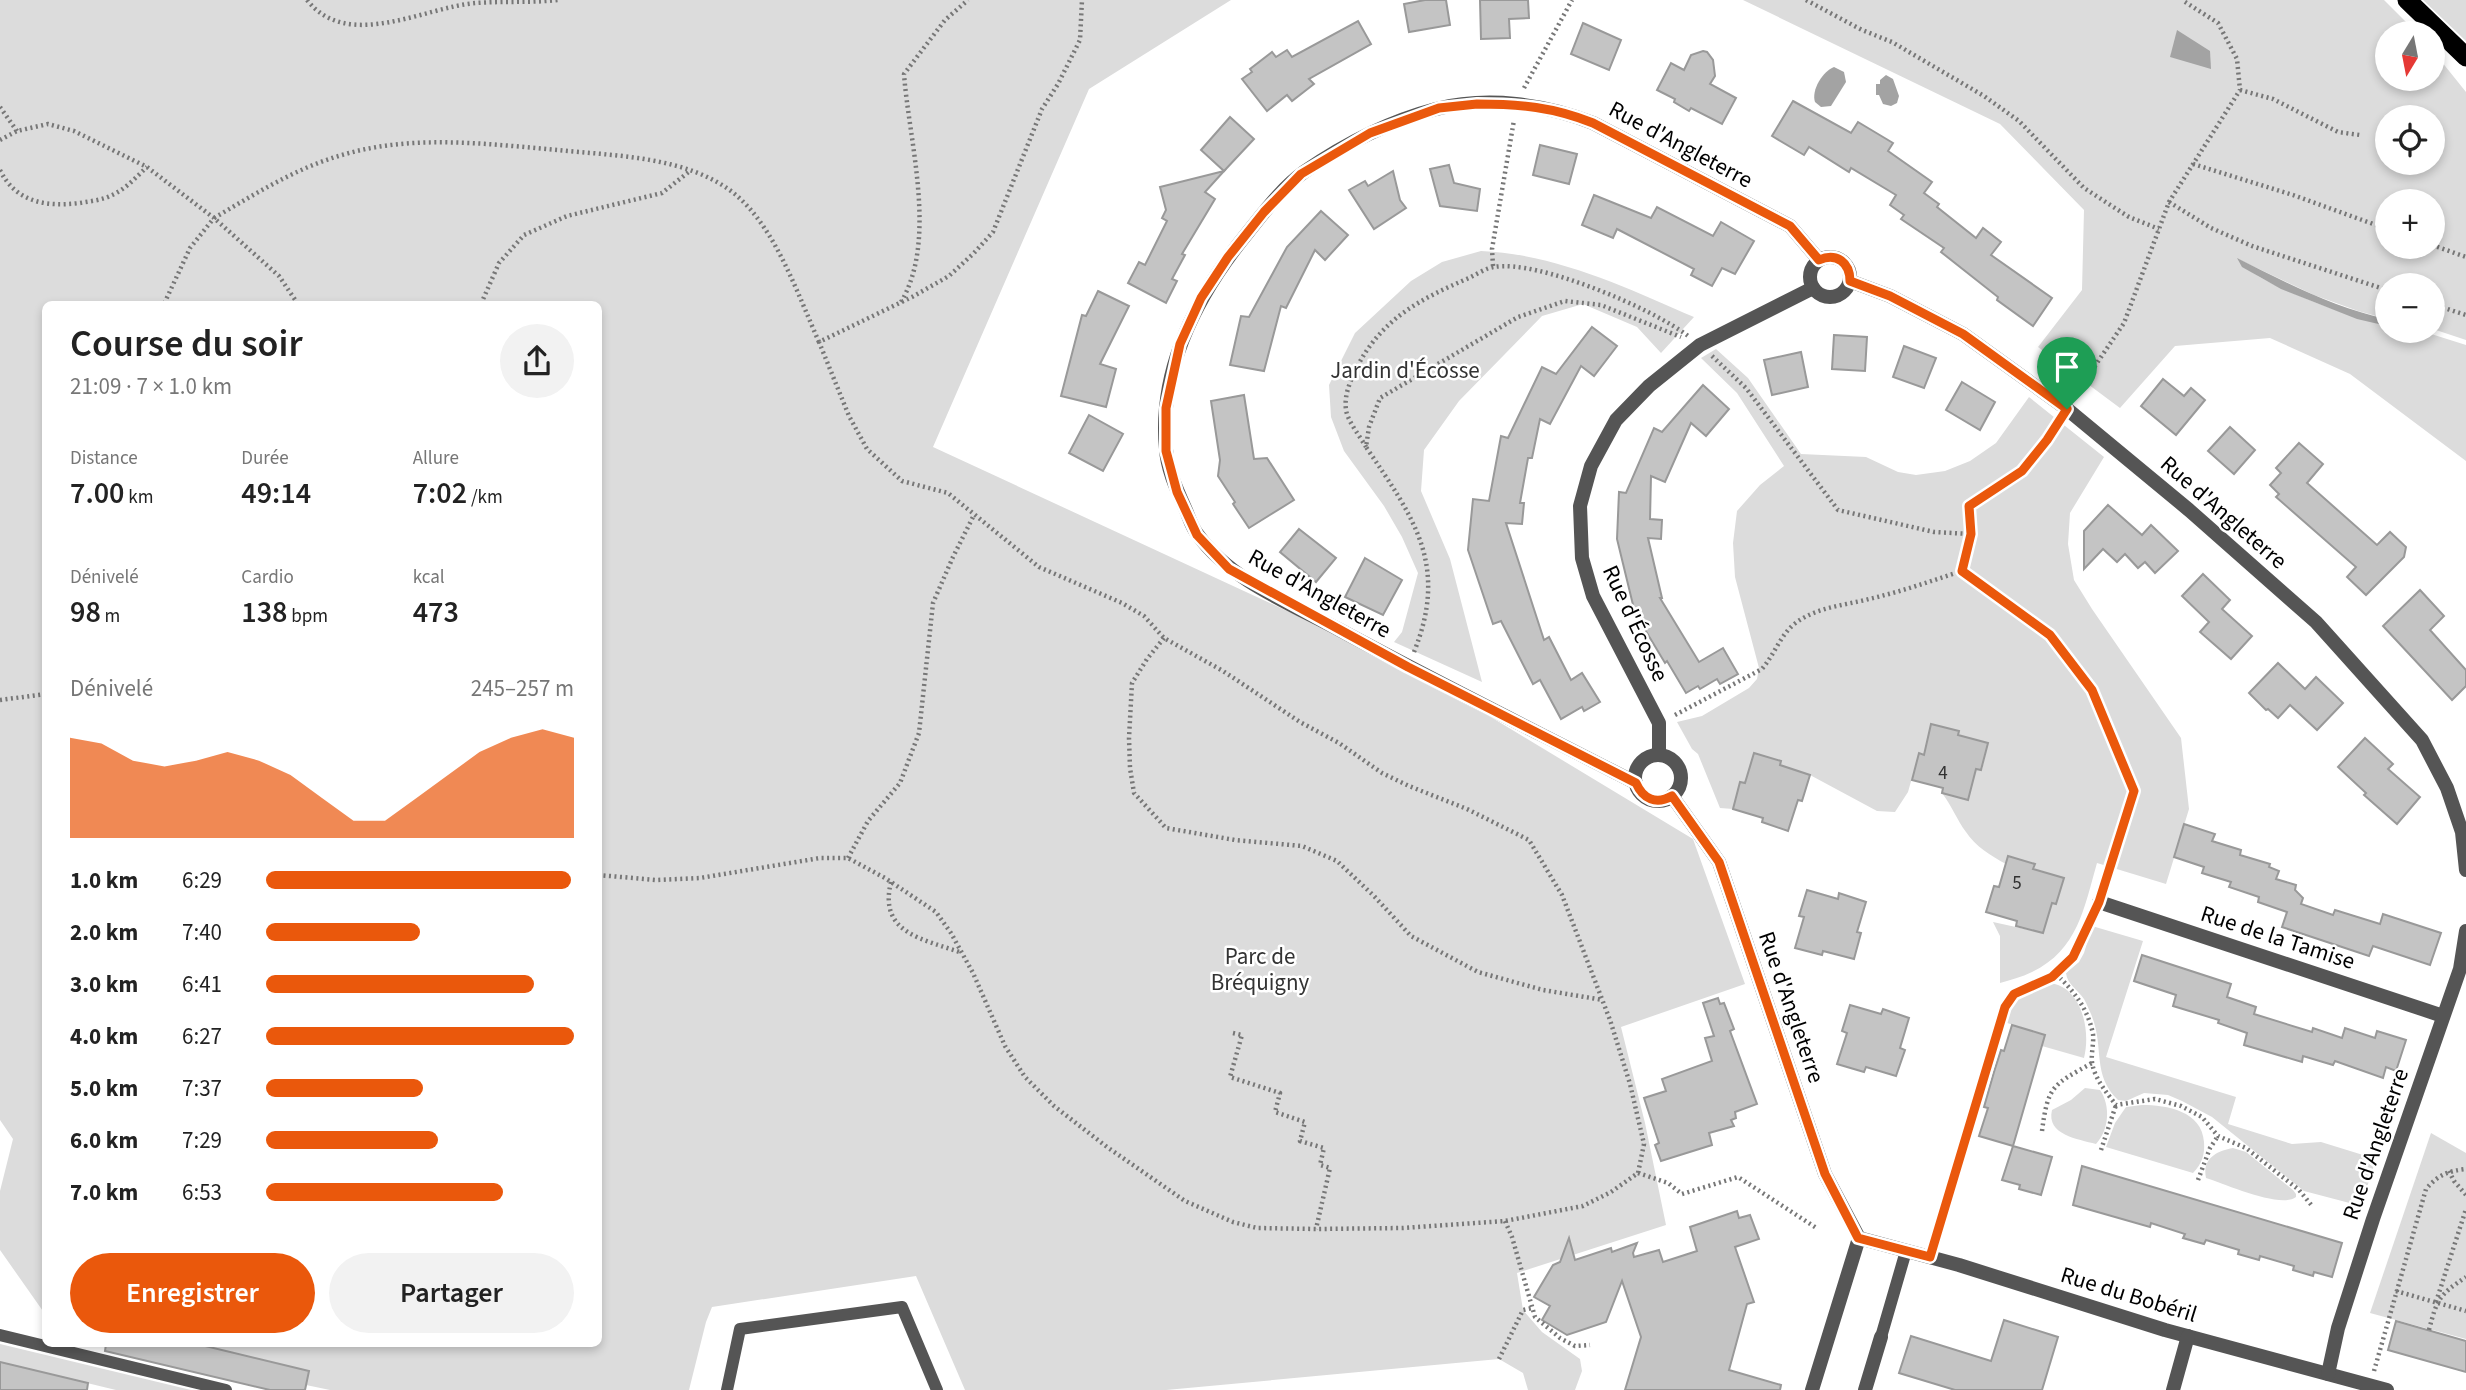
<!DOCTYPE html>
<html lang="fr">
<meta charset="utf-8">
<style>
body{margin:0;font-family:"Source Sans 3",sans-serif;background:#f2f2f2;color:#222;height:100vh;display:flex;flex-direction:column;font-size:26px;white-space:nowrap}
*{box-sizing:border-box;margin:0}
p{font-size:23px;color:#767676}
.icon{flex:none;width:38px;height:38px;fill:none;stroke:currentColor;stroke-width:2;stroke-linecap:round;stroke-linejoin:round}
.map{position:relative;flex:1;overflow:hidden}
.side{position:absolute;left:42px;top:301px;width:560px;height:1046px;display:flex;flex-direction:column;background:#fff;border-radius:10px;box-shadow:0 4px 10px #0003}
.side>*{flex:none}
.needle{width:46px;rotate:190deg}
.buttons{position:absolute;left:2375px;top:21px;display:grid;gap:14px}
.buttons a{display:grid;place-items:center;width:70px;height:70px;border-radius:50%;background:#fff;box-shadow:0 4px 10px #0003;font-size:35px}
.pin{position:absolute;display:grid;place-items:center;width:60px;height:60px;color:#fff;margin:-72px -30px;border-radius:50% 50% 50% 0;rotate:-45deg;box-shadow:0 0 7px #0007}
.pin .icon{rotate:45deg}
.round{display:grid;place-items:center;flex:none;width:74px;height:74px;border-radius:37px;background:#f2f2f2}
.summary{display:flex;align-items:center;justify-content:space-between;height:119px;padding:0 28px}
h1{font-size:38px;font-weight:600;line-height:52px}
.stats{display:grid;grid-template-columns:repeat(3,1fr);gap:10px;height:119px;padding:7px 28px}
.stats div{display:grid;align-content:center}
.stats b{font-size:30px;font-weight:600}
.stats small{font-size:19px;font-weight:400}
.stats p{font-size:19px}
.chart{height:196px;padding:14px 28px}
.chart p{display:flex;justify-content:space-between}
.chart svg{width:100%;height:126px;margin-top:7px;fill:#ea580c;opacity:.7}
.button{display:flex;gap:14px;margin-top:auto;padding:14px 28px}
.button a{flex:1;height:80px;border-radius:42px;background:#ea580c;color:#fff;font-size:28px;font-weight:600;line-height:80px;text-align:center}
.button a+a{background:#f2f2f2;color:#222}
ul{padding:0 28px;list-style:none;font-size:23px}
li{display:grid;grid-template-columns:112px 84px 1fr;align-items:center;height:52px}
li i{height:18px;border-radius:9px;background:#ea580c}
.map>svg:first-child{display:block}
.green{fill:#dcdcdc;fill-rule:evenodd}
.water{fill:#a3a3a3}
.building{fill:#c4c4c4;stroke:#999;stroke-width:2}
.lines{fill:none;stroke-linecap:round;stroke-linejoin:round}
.path{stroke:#777;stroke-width:4.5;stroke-dasharray:2 3.5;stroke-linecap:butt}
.service{stroke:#555;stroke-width:12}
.pedestrian{stroke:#555;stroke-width:14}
.minor{stroke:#555;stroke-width:14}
.trunk{stroke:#000;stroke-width:19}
.route-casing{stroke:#fff;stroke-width:14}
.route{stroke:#ea580c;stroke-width:9}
.labels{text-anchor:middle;stroke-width:5;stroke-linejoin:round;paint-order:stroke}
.number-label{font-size:19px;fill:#313131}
.street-label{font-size:23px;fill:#000;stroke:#fff}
.park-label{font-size:23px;fill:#333;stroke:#fff}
</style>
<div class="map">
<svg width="2466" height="1390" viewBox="0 0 2466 1390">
<rect width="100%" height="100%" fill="#fff"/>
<g class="green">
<path d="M0 0H1231L1089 89 933 447 1408 667 1693 839 1745 984 1621 1027 1645 1123 1666 1225 1517 1273 1523 1310 1542 1332 1580 1359 1582 1371 1575 1390H1528L1523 1373 1499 1359 1166 1390H965L916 1276 712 1307 706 1322 689 1390H330L306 1385 309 1371 198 1344H598V304H46L45 1314 0 1250V1191L13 1139 0 1120Z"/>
<path d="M1743 0H2384L2417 33H2387V79H2432L2433 51 2466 92V340L2433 329 2432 285H2387V319L2358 311 2314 295 2238 259C2251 283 2358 319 2387 326V331L2428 333 2466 345V461L2350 374 2270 338 2175 346 2120 408 2038 347 2082 290 2084 210 2000 124ZM2387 117H2432V163H2387ZM2387 201H2432V247H2387Z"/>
<path d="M2423 0H2466V41Z"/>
<path d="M1481 251C1556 254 1627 288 1694 317L1661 353 1637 327 1583 304 1542 316 1459 401 1424 450 1421 491 1450 559 1482 682 1394 642 1402 632 1418 573 1402 537 1384 506 1344 451 1331 417 1329 385 1355 333 1411 281 1442 262Z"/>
<path d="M1716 349 1748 378 1801 454 1866 457 1898 472 1916 475 1945 471 1970 461 1996 443 2029 397 2104 457 2070 513 2068 544 2074 580 2092 609 2181 738 2189 809 2166 884 2097 863C2084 908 2078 950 2032 972 2022 977 2010 980 2000 983V936L1993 922 2043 933 2052 903 2056 904 2064 879 2033 869 2035 865 2008 856 2006 864C1991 856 1975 846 1966 832 1957 820 1952 806 1942 793L1968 800 1976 769 1982 770 1988 743 1958 735V731L1931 724 1924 755 1919 753 1908 792 1895 812 1877 811 1810 775 1780 765V761L1754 753 1745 783H1740L1733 809 1720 808 1698 754 1692 749 1677 722 1702 716 1749 688 1757 679 1759 668 1735 577 1733 543 1737 511 1760 485 1784 466 1737 393 1701 358Z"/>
<path d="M2092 926 2143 941 2106 1057 2236 1097 2228 1124 2292 1144 2321 1142 2376 1159 2361 1206 2304 1191 2212 1117 2182 1101 2168 1095 2144 1093 2126 1101 2118 1100C2091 1074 2105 1047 2091 1014 2089 1010 2087 1004 2084 999 2078 990 2067 984 2066 973L2079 962 2084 953Z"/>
<path d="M2049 983C2082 986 2091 1031 2084 1058L2042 1046 2045 1035 2004 1022C2011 994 2023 990 2049 983Z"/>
<path d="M2085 1088 2100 1090C2111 1106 2109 1130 2096 1144 2078 1139 2046 1135 2052 1110L2071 1100Z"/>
<path d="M2142 1105C2167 1105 2202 1111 2204 1142 2205 1154 2202 1164 2193 1173L2106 1147 2115 1123 2126 1107Z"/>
<path d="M2431 1133 2466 1153V1339L2370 1313Z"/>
<path d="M2233 1148 2246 1152 2293 1190 2296 1194V1197C2281 1209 2225 1184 2206 1178 2202 1159 2216 1151 2233 1148Z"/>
<path d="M0 1344 191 1390H116L0 1362Z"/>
</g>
<g class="water">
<path d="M2177 30 2210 51 2211 69 2170 57Z"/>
<path d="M1834 67 1844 72 1846 82 1831 106 1821 107 1815 102C1811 90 1823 71 1834 67Z"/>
<path d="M1886 75 1893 79 1899 96 1897 103 1891 106 1883 104 1879 95H1876V84H1880V80Z"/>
<path d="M2237 258C2285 282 2334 308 2387 319V326L2357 319 2281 289 2242 267Z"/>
</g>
<g class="building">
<path d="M1425 0H1446L1450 25 1409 32 1404 4Z"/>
<path d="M1480 0H1528L1529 18 1509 19 1510 38 1481 39Z"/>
<path d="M1358 21 1371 44 1309 79 1314 84 1292 101 1287 95 1267 111 1242 79 1252 72 1250 69 1272 52 1276 57 1287 50 1292 57Z"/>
<path d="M1583 23 1621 40 1609 70 1571 54Z"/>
<path d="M1703 51 1707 52 1713 60 1715 76 1710 84 1736 98 1722 124 1691 108 1689 111 1674 102 1675 99 1657 90 1671 63 1684 70 1691 55Z"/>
<path d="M1793 101 1851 133 1858 122 1893 143 1888 151 1932 182 1924 193 1939 204 1937 207 1976 238 1983 228 2001 242 1991 255 2052 298 2033 326 1997 300 1998 297 1941 252 1944 248 1901 219 1904 215 1890 205 1896 195 1851 168 1849 172 1809 147 1804 155 1772 136Z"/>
<path d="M1230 117 1254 139 1224 171 1201 150Z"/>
<path d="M1540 145 1577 154 1569 184 1533 175Z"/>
<path d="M1449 165 1454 183 1480 189 1477 211 1440 206 1430 169Z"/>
<path d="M1224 171 1205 192 1215 199 1182 254 1185 255 1172 279 1177 281 1166 303 1128 283 1139 262 1145 265 1167 221 1162 218 1166 210 1160 187Z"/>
<path d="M1393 171 1400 200 1406 208 1374 229 1349 190 1365 181 1368 186Z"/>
<path d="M1594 195 1651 218 1657 207 1713 236 1721 222 1754 241 1735 274 1722 268 1712 286 1691 275 1694 269 1617 229 1613 238 1582 225Z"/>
<path d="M1321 211 1348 235 1325 260 1315 250 1286 308 1281 306 1264 371 1230 365 1241 316 1249 317 1287 247Z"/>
<path d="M1098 291 1129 306 1100 364 1116 369 1106 407 1061 396 1082 315 1086 316Z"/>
<path d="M1592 327 1617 346 1594 376 1581 366 1550 424 1540 419 1532 458H1528L1520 503H1524L1522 524 1506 523 1544 640 1549 637 1571 680 1582 673 1600 702 1584 711 1582 707 1561 719 1540 680 1533 684 1501 621 1493 624 1468 550 1473 499 1489 501 1501 436 1508 438 1542 367 1556 374Z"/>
<path d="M1834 335 1867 337 1865 371 1832 369Z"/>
<path d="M1904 346 1936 358 1924 388 1893 377Z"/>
<path d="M1801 352 1808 387 1772 395 1764 360Z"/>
<path d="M2163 379 2184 396 2191 388 2205 400 2176 435 2141 406Z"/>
<path d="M1962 382 1995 402 1980 430 1946 410Z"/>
<path d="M1703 385 1729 409 1706 436 1691 423 1665 482 1651 476 1650 519 1662 520 1661 539 1648 538 1662 598H1660L1699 662 1723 648 1738 674 1720 684 1717 679 1700 689 1698 686 1686 693 1667 661 1665 663 1635 613 1617 539 1619 492 1626 493 1654 428 1662 432Z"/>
<path d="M1244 395 1254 459 1267 458 1294 500 1249 528 1233 504 1235 502 1218 476 1220 460 1211 401Z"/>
<path d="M1089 415 1123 434 1103 471 1069 453Z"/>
<path d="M2230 427 2255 450 2234 474 2208 451Z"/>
<path d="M2299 443 2323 464 2307 483 2377 545 2390 532 2406 547 2404 557 2366 595 2347 577 2356 567 2276 497 2279 494 2270 485 2281 473 2276 468Z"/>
<path d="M2108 505 2142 535 2151 525 2178 551 2155 573 2145 562 2138 568 2125 554 2117 562 2103 549 2084 569V531Z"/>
<path d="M1299 529 1336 558 1316 582 1280 552Z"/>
<path d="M1365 558 1402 580 1383 615 1345 597Z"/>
<path d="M2203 574 2230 600 2222 609 2252 636 2231 659 2200 632 2209 622 2182 596Z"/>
<path d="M2420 590 2444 616 2430 630 2466 670V686L2452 700 2383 626Z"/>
<path d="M2278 663 2305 689 2316 677 2343 703 2317 730 2290 705 2278 718 2268 709 2266 710 2249 693Z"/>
<path d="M1931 724 1959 731 1958 735 1988 743 1981 770 1976 769 1968 800 1942 793 1943 788 1912 780 1919 753 1924 755Z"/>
<path d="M2365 738 2393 764 2388 769 2420 797 2397 824 2364 795 2366 793 2338 767Z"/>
<path d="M1754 753 1781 761 1780 765 1810 775 1802 801 1798 800 1788 831 1762 822 1763 818 1733 809 1740 782 1745 783Z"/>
<path d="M2184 824 2215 834 2212 841 2241 850 2240 855 2270 864 2269 867 2279 871 2276 879 2296 885 2295 890 2303 898 2301 904 2333 915 2335 910 2380 924 2383 914 2441 933 2430 965 2373 946 2369 956 2282 927 2287 912 2258 902 2259 897 2229 887 2231 882 2202 873 2204 867 2174 857Z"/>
<path d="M2008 856 2035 864 2033 869 2064 878 2056 904 2052 903 2043 933 2016 926 2017 921 1986 912 1994 886 1999 887Z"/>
<path d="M1807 890 1838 899 1839 893 1866 902 1857 932 1861 933 1854 959 1823 951 1822 955 1795 948 1804 917 1799 916Z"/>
<path d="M2142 955 2231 984 2227 997 2256 1007 2254 1014 2312 1032 2313 1028 2342 1038 2345 1028 2375 1038 2377 1031 2406 1040 2396 1071 2386 1067 2383 1078 2335 1061 2333 1065 2303 1056 2302 1062 2244 1045 2247 1033 2218 1023 2219 1020 2173 1006 2176 995 2134 981Z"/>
<path d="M1718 998 1720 1004 1724 1003 1734 1029 1730 1031 1757 1104 1735 1112 1736 1118 1731 1120 1734 1126 1709 1133 1712 1145 1661 1161 1655 1145 1659 1143 1644 1098 1666 1091 1662 1079 1712 1061 1705 1038 1714 1036 1703 1003Z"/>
<path d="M1850 1005 1881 1014 1883 1009 1909 1018 1900 1048 1905 1050 1896 1076 1866 1067 1864 1072 1837 1064 1847 1033 1842 1031Z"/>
<path d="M2012 1025 2045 1035 2013 1146 2052 1157 2041 1195 2019 1189 2020 1185 2002 1180 2013 1146 1979 1136 1988 1108 1984 1107 1994 1072 2001 1050 2004 1051Z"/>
<path d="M2082 1166 2342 1243 2332 1277 2314 1272 2313 1276 2293 1270 2294 1266 2260 1256 2259 1260 2238 1254 2239 1250 2206 1240 2204 1244 2183 1238 2185 1234 2151 1223 2150 1227 2073 1205Z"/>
<path d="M1737 1211 1739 1218 1750 1215 1759 1239 1735 1247 1754 1302 1747 1304 1729 1370 1781 1385 1780 1390H1625L1641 1337 1622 1281 1606 1322 1567 1335 1542 1320 1550 1306 1534 1297 1553 1265 1560 1262 1569 1238 1575 1260 1611 1248 1612 1252 1637 1243 1633 1253 1634 1257 1659 1250 1663 1262 1697 1251 1690 1227Z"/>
<path d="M2004 1320 2058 1337 2042 1390H1955L1899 1373 1911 1336 1991 1361Z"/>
<path d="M2396 1321 2466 1341V1372L2388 1350Z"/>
<path d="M106 1344H197L309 1371 305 1390H270L105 1351Z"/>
<path d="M0 1362 88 1383 87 1390H0Z"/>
</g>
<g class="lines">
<g class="path">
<path d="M307 0C348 52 424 7 476 3 503 1 530 3 558 0"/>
<path d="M1806 0 1862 30 1892 42 1984 96 2019 121 2084 188 2129 217 2159 229"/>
<path d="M1524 88 1572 0"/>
<path d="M2240 90 2273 99 2338 132 2360 135"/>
<path d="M0 107 17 131"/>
<path d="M0 140 17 131 48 124 74 131 147 167 214 218 190 248 164 304"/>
<path d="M2193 164 2293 195 2387 229"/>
<path d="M0 170C16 203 47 207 80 203 91 201 103 200 112 195 126 189 136 177 147 167"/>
<path d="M2169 202 2211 228 2252 246 2387 290"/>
<path d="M2432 245 2466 257"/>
<path d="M1493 266 1492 249 1514 120"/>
<path d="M901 302C938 240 909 142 904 74L945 20 968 0"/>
<path d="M298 304 279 276 214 218C255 194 296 168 342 155 412 134 487 144 558 150 615 156 689 156 736 195 776 229 798 295 819 342"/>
<path d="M481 304 499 263 524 235 567 216 662 193 690 171"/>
<path d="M2432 304 2466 315"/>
<path d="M1712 356 1746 388 1838 510 1934 532 1971 534"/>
<path d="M2076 394 2124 323 2169 202 2240 90 2237 59 2218 23 2182 0"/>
<path d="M2058 422 2022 471 1969 506 1971 534 1962 571 2013 610 2050 635 2092 690 2134 791 2104 887"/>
<path d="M1366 447C1360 436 1348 422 1346 410 1344 395 1350 382 1356 369 1381 319 1420 299 1469 278 1477 274 1486 268 1494 267 1537 259 1654 309 1688 336"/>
<path d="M1164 638 1147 659 1132 683 1129 738 1130 768 1134 793 1166 828 1235 840 1302 846 1337 861 1374 896 1411 936 1478 972 1543 990 1603 1000"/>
<path d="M1414 652C1449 565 1414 518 1366 447L1369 427 1380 398 1518 317 1565 301 1601 305 1681 337"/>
<path d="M0 700 46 694"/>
<path d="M1675 715 1762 669C1774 655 1779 638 1793 625 1815 607 1842 606 1869 599 1900 592 1931 581 1962 571"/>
<path d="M848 858 868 821 900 783 919 733 933 603 953 557 974 515"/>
<path d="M598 875 656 880 700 878 820 858H848L885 878 936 912 951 933 973 973 1005 1046 1025 1077 1054 1106 1107 1147 1185 1201 1233 1222 1257 1228 1316 1229 1403 1228 1505 1221 1583 1206 1611 1192 1638 1173 1644 1144 1630 1084 1610 1020 1562 895 1529 840 1467 809 1409 786 1382 773 1339 743 1300 722 1223 671 1164 638 1144 616 1122 603 1039 567 948 493 902 481 867 449 849 416 819 342 912 297 949 276 974 253 993 232 1042 109 1058 84 1080 40 1082 0"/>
<path d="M891 882C878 934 924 939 962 953"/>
<path d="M2056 974C2074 991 2088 1009 2093 1034 2094 1043 2091 1053 2092 1062 2094 1078 2107 1093 2116 1105L2155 1099 2181 1106 2202 1117 2218 1136 2246 1148 2299 1190 2313 1207"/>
<path d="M1233 1033 1242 1035 1230 1077 1280 1093 1275 1112 1305 1122 1300 1141 1324 1148 1320 1165 1330 1168 1316 1229"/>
<path d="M2042 1131C2048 1085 2053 1085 2092 1063"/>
<path d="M2101 1150 2116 1105"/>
<path d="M2449 1171 2454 1181 2466 1195"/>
<path d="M1638 1173 1668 1183 1682 1194 1738 1177 1818 1229"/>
<path d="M2198 1180 2210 1148 2218 1136"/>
<path d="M1505 1221 1512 1237 1535 1317 1560 1338 1575 1346 1590 1345"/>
<path d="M1934 1243 2005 1007C2020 985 2030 990 2051 978 2073 965 2082 940 2092 918"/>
<path d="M2396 1291 2466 1311"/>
<path d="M2436 1302 2466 1209"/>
<path d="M2429 1330C2437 1299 2439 1295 2466 1277"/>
<path d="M1499 1359 1523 1310 1532 1308"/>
<path d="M2374 1371 2426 1189C2438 1175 2448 1171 2466 1169"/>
</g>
<g class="service">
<path d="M0 1335 226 1390"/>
<path d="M1881 1337 1906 1251"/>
<path d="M727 1390 740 1329 902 1307 937 1390"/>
</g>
<path class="pedestrian" d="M1865 1390 1881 1337"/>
<g class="minor">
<circle cx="1830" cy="277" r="20"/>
<path d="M1850 281 1890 296 1963 334 2067 409 2189 510 2316 622 2422 740 2447 788 2462 832 2466 870"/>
<path d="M1659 755V723L1593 596 1582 558 1580 506 1591 466 1616 420 1649 386 1700 345 1813 288"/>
<circle cx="1658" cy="778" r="23"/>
<path d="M1636 783C1537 732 1438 683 1340 630 1292 604 1231 581 1198 535 1192 528 1189 517 1185 508 1177 490 1167 469 1166 449 1158 367 1199 292 1249 231 1265 211 1283 187 1304 172 1343 145 1390 121 1436 109 1488 96 1545 104 1593 123L1790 226 1819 260"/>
<path d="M1672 796 1719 862 1825 1174 1859 1238"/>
<path d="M2099 902 2443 1016"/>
<path d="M1859 1238 1959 1265 2165 1330 2387 1390"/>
<path d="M2328 1374 2338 1328 2373 1219 2460 969 2466 931"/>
<path d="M1812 1390 1859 1238"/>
<path d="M2173 1390 2188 1336"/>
</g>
<path class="trunk" d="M2407 0 2466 57"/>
</g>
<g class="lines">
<g class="route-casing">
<path id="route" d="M1477 104C1520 104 1553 107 1593 123L1790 226 1819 260C1837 252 1850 263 1850 281L1890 296 1963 334 2067 409 2047 440 2022 471 1969 506 1971 534 1962 571 2050 635 2092 690 2134 791 2099 902 2073 957 2052 977 2014 994 2005 1007 1930 1257 1858 1238 1825 1174 1719 862 1672 796C1656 805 1643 799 1636 783L1408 667 1229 569 1197 535 1177 492 1166 451V408L1180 344 1201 298 1228 257 1264 212 1301 174 1370 133 1439 108Z"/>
</g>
<use href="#route" class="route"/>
</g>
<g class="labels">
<g class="number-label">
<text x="1943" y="779">4</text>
<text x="2017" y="889">5</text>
</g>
<g class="street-label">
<text transform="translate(1681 144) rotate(28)" y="8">Rue d'Angleterre</text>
<text transform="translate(2224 512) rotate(41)" y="8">Rue d'Angleterre</text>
<text transform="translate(1320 593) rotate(29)" y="8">Rue d'Angleterre</text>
<text transform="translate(1636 623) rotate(65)" y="8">Rue d'Écosse</text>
<text transform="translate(2278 937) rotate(18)" y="8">Rue de la Tamise</text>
<text transform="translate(1792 1007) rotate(71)" y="8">Rue d'Angleterre</text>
<text transform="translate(2375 1144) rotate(-71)" y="8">Rue d'Angleterre</text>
<text transform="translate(2129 1294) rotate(17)" y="8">Rue du Bobéril</text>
</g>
<g class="park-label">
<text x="1405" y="378">Jardin d'Écosse</text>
<text x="1260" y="964">Parc de<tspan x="1260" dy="26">Bréquigny</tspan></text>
</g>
</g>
</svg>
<div class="buttons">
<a><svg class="needle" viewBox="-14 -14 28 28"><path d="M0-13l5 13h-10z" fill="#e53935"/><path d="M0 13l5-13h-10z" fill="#767676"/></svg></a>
<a><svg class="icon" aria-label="locate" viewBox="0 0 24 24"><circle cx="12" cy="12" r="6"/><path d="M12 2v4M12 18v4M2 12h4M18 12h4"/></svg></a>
<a>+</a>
<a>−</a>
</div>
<div class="pin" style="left:2067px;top:409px;background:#1e9e55"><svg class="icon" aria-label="arrive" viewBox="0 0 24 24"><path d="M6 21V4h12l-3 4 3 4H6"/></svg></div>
<section class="side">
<div class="summary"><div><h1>Course du soir</h1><p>21:09 · 7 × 1.0 km</p></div><a class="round"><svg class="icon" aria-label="share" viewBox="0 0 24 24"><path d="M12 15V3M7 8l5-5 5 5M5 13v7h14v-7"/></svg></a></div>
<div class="stats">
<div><p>Distance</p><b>7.00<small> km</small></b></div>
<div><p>Durée</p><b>49:14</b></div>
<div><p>Allure</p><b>7:02<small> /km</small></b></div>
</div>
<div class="stats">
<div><p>Dénivelé</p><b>98<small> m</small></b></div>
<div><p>Cardio</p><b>138<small> bpm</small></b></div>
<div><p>kcal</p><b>473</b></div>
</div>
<div class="chart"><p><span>Dénivelé</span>245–257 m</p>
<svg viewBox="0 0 160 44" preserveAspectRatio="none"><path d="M0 44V9L10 11L20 17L30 19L40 17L50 14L60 17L70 22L80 30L90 38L100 38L110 30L120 22L130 14L140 9L150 6L160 9V44z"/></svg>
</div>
<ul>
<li><b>1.0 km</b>6:29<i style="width:99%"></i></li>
<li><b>2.0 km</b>7:40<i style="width:50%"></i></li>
<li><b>3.0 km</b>6:41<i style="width:87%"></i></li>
<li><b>4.0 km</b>6:27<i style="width:100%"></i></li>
<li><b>5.0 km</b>7:37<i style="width:51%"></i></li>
<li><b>6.0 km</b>7:29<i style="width:56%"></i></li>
<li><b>7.0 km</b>6:53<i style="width:77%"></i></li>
</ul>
<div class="button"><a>Enregistrer</a><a>Partager</a></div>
</section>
</div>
